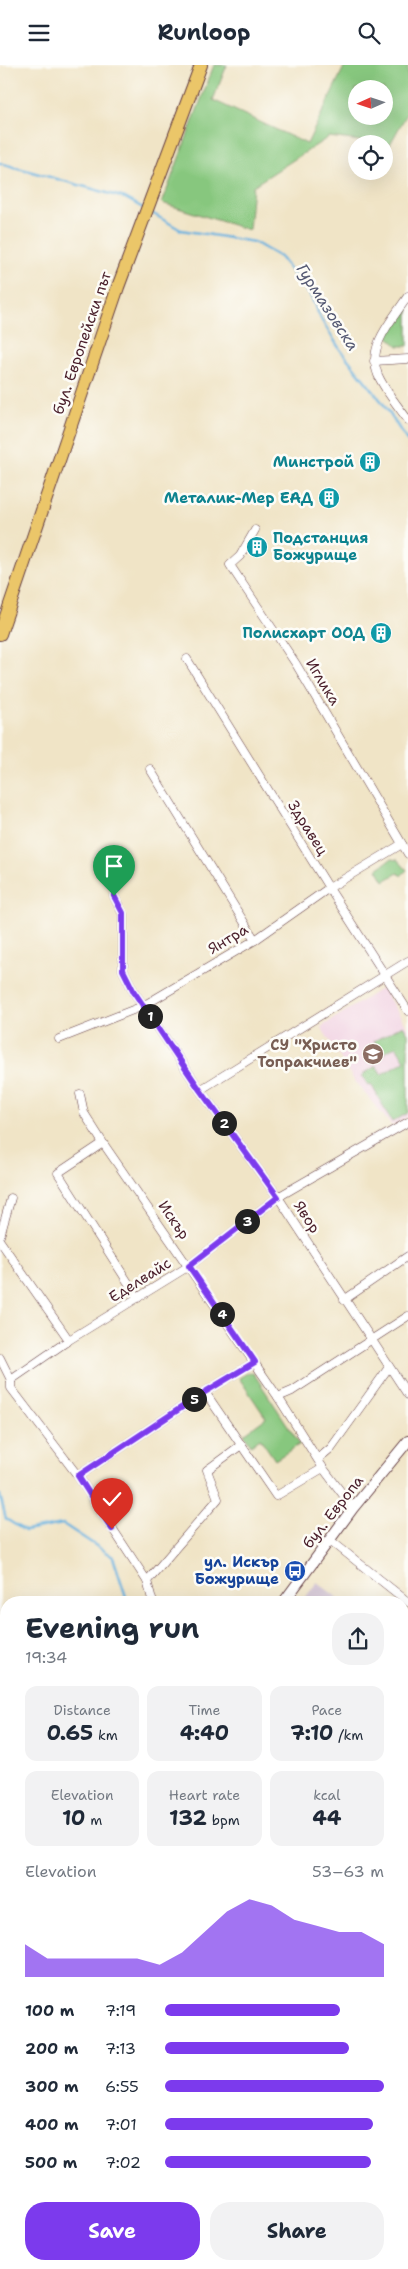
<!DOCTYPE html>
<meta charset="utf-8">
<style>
body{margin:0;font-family:"Shantell Sans",sans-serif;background:#f2f2f3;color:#1f2937;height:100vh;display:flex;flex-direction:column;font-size:19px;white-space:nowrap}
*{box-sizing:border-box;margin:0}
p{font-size:16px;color:#747a83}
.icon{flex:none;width:28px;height:28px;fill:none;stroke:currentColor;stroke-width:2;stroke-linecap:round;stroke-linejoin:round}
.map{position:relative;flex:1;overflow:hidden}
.drawer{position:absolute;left:0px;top:1531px;width:409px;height:674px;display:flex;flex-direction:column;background:#fff;border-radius:20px 20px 0 0;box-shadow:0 5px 20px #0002}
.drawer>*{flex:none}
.needle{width:32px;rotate:267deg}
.buttons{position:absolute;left:348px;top:15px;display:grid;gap:10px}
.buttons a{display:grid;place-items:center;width:45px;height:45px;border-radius:50%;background:#fff;box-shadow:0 5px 20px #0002;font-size:25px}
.pin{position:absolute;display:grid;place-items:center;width:42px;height:42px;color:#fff;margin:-51px -21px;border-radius:50% 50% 50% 0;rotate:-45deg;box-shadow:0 0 5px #0007}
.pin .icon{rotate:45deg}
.km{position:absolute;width:25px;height:25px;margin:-12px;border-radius:50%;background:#222;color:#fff;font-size:14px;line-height:25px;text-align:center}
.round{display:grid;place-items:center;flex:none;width:52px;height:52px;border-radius:20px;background:#f2f2f3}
.head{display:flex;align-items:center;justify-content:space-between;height:85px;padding:0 25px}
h1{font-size:28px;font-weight:700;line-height:38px}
.metrics{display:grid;grid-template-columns:repeat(3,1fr);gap:8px;height:85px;padding:5px 25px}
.metrics div{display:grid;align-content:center;border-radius:12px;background:#f2f2f3;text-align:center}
.metrics b{font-size:21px;font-weight:700}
.metrics small{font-size:14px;font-weight:400}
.metrics p{font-size:14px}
.chart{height:140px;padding:10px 25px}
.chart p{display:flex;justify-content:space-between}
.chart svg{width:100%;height:90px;margin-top:5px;fill:#7c3aed;opacity:.7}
.cta{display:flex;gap:10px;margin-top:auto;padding:10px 25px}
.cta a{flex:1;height:58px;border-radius:20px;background:#7c3aed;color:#fff;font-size:20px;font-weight:700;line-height:58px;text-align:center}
.cta a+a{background:#f2f2f3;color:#1f2937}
ul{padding:0 25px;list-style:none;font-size:16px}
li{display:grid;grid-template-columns:80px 60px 1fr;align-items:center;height:38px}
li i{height:12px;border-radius:6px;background:#7c3aed}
header{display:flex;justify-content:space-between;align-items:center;height:65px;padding:0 25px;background:#fff;font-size:22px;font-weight:700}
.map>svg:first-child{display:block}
.built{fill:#f1d0e2}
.industrial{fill:#cebed0}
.green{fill:#87c77e;stroke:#687354;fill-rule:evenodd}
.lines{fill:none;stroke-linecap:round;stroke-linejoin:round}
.stream{stroke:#65b0de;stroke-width:2.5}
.minor-casing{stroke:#633d42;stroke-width:9}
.tertiary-casing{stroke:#633d42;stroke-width:12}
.primary-casing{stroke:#633d42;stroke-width:14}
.minor{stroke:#fff;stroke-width:8}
.tertiary{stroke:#fff;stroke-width:10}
.primary{stroke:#ebc669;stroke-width:12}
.route-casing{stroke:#fff;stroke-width:10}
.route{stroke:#7c3aed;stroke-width:6}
.labels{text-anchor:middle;stroke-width:5;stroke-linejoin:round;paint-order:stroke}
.street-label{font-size:15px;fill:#4a1f2b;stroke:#fdfcf7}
.culture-label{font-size:15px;font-weight:bold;fill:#0d838f;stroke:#fdfcf7;text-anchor:end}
.education-label{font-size:15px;font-weight:bold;fill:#785e54;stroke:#fdfcf7;text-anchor:end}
.transit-label{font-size:15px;font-weight:bold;fill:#164399;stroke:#fdfcf7;text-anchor:end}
.water-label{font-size:16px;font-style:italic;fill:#555973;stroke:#fdfcf7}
</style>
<header><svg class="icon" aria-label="menu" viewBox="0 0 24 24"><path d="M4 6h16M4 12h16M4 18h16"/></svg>Runloop<svg class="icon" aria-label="search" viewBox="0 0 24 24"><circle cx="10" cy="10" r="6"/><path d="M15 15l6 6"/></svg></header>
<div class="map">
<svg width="408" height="2204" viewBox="0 0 408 2204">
<rect width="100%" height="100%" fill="#fdfcf7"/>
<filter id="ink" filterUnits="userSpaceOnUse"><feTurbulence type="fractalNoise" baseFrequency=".02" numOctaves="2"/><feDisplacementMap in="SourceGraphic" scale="10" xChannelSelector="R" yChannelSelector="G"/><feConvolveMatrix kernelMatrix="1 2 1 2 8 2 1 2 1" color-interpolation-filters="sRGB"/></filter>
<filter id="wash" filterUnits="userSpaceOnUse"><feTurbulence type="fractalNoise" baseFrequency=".0096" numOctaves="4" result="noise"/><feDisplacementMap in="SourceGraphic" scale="20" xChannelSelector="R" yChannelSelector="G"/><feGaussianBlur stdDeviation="1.12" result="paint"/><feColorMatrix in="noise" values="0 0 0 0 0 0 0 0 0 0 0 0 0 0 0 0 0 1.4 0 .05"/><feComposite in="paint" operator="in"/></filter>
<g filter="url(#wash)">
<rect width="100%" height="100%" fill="#f0e4c6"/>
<path class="built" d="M382 923 408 963V1052L392 1061 354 1015 321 962Z"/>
<g class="industrial">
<path d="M317 1517 343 1537H302Z"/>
<path d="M403 1584 408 1589V1681L403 1687Z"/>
</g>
<g class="green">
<path d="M214 0H227L213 35 307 79 345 0H408V47L389 81 384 79 329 72 253 121 249 165 162 138ZM356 24H384V51H356Z"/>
<path d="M408 230V281H398L386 270Z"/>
<path d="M391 794 398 795 407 805 401 811 398 808 384 816 377 804Z"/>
<path d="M403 960 408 968V1048L392 1057 371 1019 368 1020 362 1010 376 1001 382 1009 405 996 396 981 381 990 374 976Z"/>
<path d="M249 1307 254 1309 300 1379 275 1395 260 1373 251 1380 244 1369 266 1353 239 1313Z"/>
</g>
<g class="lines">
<g class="stream">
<path d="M0 98 125 133 143 143"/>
<path d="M150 147 181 165 254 177 280 192 310 230 321 254 339 283 382 337 408 377"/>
<path d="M0 1430 6 1454 25 1466 63 1459 113 1492 128 1538"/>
<path d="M402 1902 408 1907"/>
<path d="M408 2042 404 2056 408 2063"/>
</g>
</g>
</g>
<g filter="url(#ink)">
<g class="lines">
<g class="minor-casing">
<g id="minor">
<path d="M408 231C393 254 366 281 378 310 385 326 398 341 408 355"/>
<path d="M374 296 408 294"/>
<path d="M255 465 240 491 230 500 296 599 408 789"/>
<path d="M187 594 329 823 408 946"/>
<path d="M150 704 255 875"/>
<path d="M114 831 123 849V905L134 927 200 1025 278 1132 408 1330"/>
<path d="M59 974 143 941 255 875 329 823 402 779"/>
<path d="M200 1025 408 896"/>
<path d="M80 1029 84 1048 103 1078 278 1332 323 1403 353 1443"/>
<path d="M103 1078 58 1108 138 1233"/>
<path d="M0 1171 11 1133"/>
<path d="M0 1176 69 1275"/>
<path d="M344 1235 408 1191"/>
<path d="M0 1293 11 1315"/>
<path d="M11 1315 69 1275 189 1201 278 1132 408 1057"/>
<path d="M11 1315V1323L78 1411 147 1516 153 1538"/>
<path d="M205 1327 276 1431 323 1403"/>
<path d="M278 1332 292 1326 408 1251"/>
<path d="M318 1394 331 1383 389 1302"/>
<path d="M78 1411 205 1327 255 1297"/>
<path d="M330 1475 408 1537"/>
<path d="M147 1516 218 1434 207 1405 241 1380"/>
<path d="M0 1706 6 1714"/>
<path d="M0 1937 6 1945"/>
<path d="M0 2041 1 2042"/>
<path d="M0 2168 6 2175"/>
<path d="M28 2199 33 2204"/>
<path d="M251 2199 255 2204"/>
<path d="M93 2204 95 2201"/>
</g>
</g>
<g class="tertiary-casing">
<g id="tertiary">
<path d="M283 1538 353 1443 408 1376"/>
<path d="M0 1921 6 1913"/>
</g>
</g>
<g class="primary-casing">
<path id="primary" d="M0 569 118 222 201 0"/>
</g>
<use href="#minor" class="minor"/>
<use href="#tertiary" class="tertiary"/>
<use href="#primary" class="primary"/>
</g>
</g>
<g class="lines" filter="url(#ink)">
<g class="route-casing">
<path id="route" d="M112 1464 78 1411 205 1327 255 1297 189 1201 278 1132 200 1025 134 927 123 905V848L114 831"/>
</g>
<use href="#route" class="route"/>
</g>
<defs>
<g id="building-disc" transform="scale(1.125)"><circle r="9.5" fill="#0f9aa8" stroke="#fdfcf7"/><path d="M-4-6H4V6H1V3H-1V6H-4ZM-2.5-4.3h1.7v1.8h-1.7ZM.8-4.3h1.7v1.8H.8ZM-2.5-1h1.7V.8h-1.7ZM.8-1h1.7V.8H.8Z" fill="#fff"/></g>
<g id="school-disc" transform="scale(1.125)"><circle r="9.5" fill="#8d6e63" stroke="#fdfcf7"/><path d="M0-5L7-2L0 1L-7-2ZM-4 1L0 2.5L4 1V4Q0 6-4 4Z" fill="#fff"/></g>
<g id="bus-disc" transform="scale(1.125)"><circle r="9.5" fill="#1a4fb4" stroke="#fdfcf7"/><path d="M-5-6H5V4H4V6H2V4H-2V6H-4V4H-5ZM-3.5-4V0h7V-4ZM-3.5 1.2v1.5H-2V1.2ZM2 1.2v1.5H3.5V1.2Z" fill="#fff"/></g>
</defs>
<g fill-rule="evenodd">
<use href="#building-disc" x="370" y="397"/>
<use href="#building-disc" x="329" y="433"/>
<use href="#building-disc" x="257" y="482"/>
<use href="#building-disc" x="381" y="568"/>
<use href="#school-disc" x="373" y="989"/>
<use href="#bus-disc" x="295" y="1506"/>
</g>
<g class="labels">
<g class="street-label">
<text transform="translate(82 278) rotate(-71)" y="5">бул. Европейски път</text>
<text transform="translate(323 617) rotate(59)" y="5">Иглика</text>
<text transform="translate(308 763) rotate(58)" y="5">Здравец</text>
<text transform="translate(228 874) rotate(-31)" y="5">Янтра</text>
<text transform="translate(307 1152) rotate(57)" y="5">Явор</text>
<text transform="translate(174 1155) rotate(55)" y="5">Искър</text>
<text transform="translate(140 1215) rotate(-32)" y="5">Еделвайс</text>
<text transform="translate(333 1447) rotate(-52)" y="5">бул. Европа</text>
</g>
<g class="culture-label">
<text x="354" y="402">Минстрой</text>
<text x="313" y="438">Металик-Мер ЕАД</text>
<text x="273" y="478" text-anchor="start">Подстанция<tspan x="273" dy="17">Божурище</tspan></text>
<text x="365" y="573">Полисхарт ООД</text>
</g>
<g class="education-label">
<text x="357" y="985">СУ "Христо<tspan x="357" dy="17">Топракчиев"</tspan></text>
</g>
<g class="transit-label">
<text x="279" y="1502">ул. Искър<tspan x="279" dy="17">Божурище</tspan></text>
</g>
<g class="water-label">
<text transform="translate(328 242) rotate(57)" y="6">Гурмазовска</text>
</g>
</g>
</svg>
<div class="buttons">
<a><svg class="needle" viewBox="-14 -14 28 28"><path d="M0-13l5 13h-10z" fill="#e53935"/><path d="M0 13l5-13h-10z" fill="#747a83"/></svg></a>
<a><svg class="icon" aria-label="locate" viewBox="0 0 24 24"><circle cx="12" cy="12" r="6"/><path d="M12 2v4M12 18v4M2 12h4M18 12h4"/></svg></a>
</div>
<div class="pin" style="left:114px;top:831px;background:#1e9e55"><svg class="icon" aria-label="arrive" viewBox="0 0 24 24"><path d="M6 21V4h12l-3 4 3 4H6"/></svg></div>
<div class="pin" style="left:112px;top:1464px;background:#d93025"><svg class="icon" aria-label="check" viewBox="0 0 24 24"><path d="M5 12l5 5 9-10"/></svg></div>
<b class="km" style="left:150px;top:951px">1</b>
<b class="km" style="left:224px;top:1058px">2</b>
<b class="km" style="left:247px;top:1156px">3</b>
<b class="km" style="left:222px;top:1249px">4</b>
<b class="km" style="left:194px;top:1334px">5</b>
<section class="drawer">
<div class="head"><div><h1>Evening run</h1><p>19:34</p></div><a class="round"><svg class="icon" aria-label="share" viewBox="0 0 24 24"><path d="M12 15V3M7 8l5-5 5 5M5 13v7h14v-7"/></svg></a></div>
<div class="metrics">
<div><p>Distance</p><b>0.65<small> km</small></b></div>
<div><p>Time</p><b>4:40</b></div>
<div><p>Pace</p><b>7:10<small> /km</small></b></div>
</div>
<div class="metrics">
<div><p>Elevation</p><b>10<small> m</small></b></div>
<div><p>Heart rate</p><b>132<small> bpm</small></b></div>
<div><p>kcal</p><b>44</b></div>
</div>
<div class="chart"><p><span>Elevation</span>53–63 m</p>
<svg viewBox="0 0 160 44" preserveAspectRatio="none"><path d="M0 44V28L10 35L20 35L30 35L40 35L50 35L60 38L70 32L80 22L90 12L100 6L110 9L120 16L130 19L140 22L150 22L160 28V44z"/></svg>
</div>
<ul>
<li><b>100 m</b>7:19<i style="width:80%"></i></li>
<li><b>200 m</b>7:13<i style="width:84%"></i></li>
<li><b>300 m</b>6:55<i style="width:100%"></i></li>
<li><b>400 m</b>7:01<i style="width:95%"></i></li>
<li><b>500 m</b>7:02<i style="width:94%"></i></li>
</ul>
<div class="cta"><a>Save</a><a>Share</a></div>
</section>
</div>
